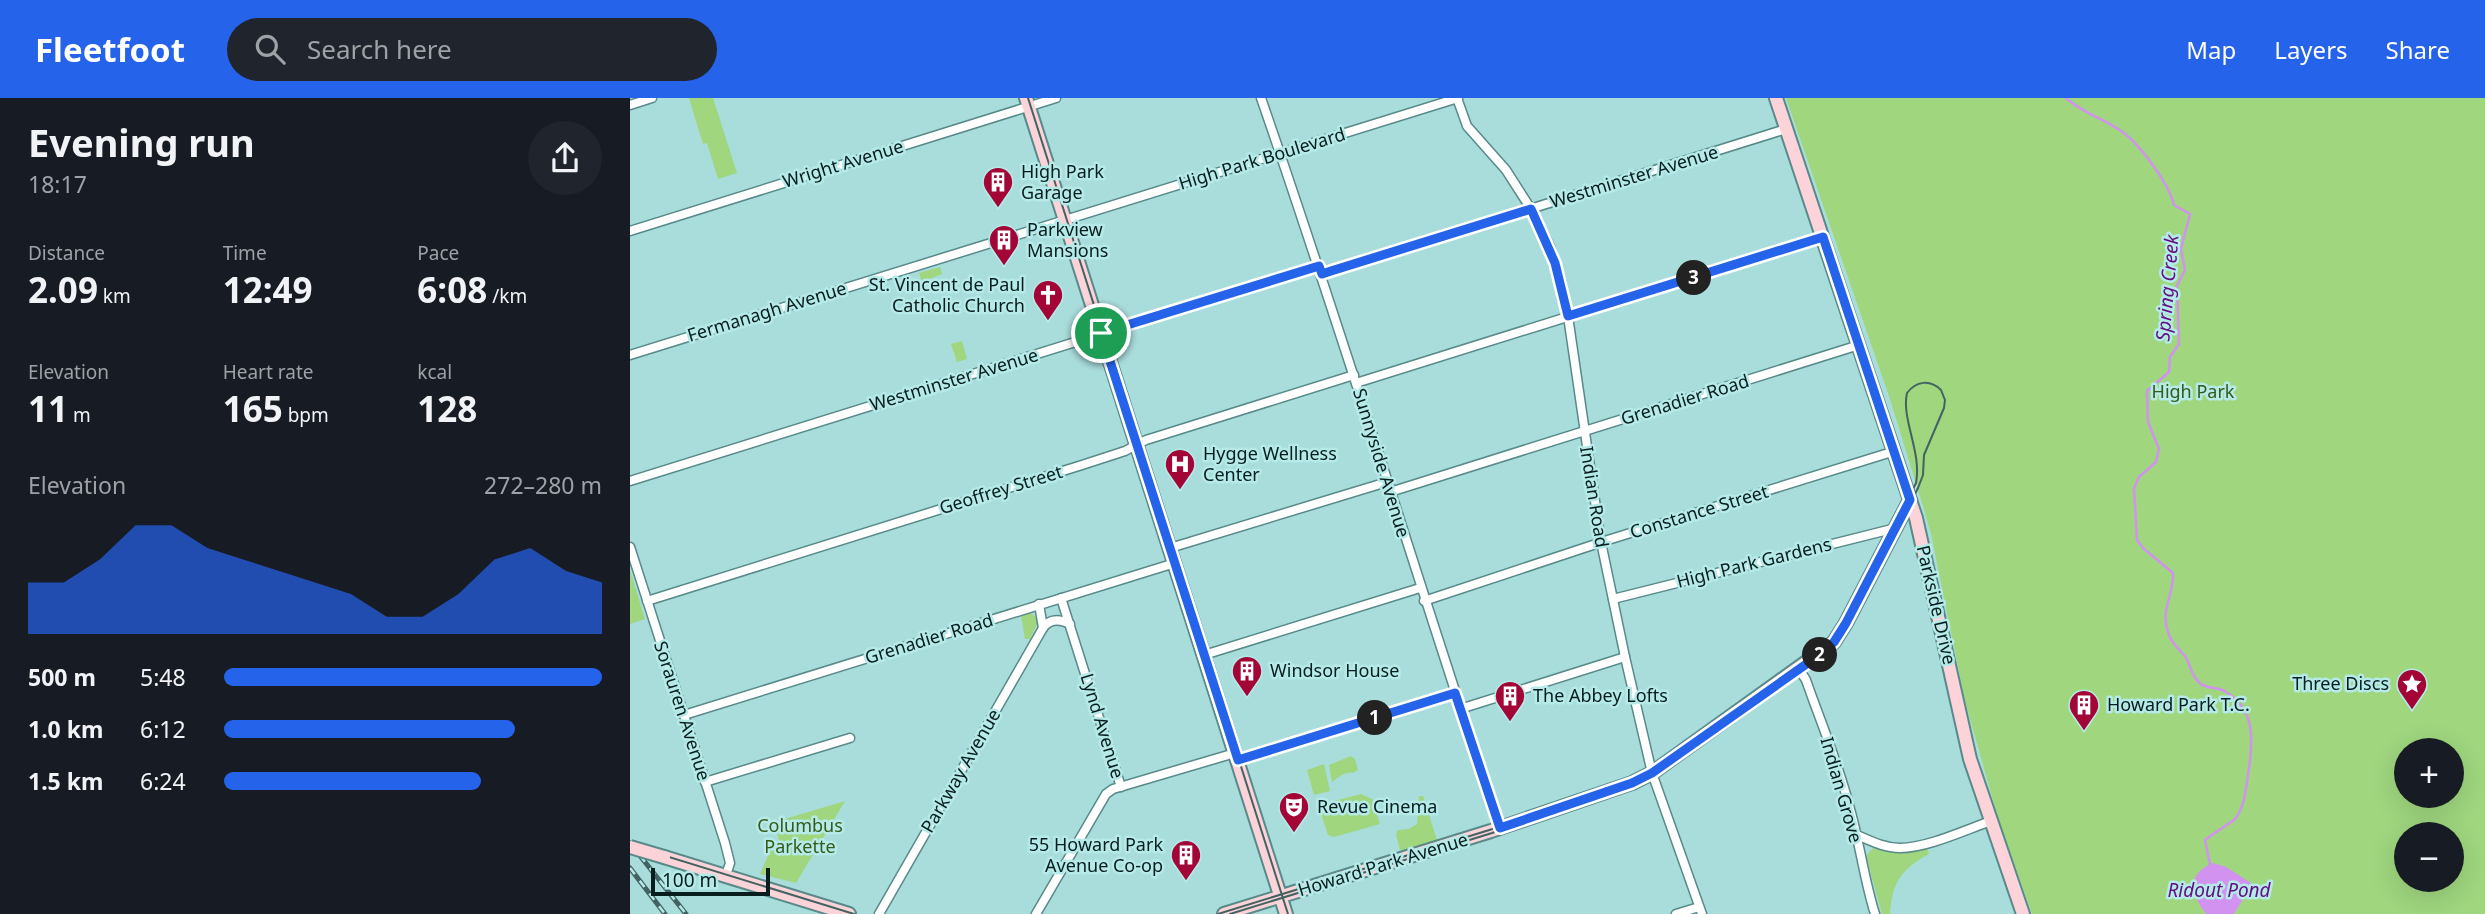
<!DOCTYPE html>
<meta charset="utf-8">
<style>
body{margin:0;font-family:"Noto Sans",sans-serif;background:#20242c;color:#f1f3f6;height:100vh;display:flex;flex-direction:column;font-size:26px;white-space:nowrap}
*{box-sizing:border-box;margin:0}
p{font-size:23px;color:#9ea1a6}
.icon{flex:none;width:38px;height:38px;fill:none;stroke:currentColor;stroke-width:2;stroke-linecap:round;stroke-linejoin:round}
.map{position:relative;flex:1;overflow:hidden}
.panel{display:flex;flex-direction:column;background:#171b24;width:630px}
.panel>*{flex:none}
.controls{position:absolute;left:1764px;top:640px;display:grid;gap:14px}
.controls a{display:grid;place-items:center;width:70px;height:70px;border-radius:50%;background:#171b24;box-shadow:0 7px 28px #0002;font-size:35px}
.scale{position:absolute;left:21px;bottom:18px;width:119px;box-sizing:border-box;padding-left:7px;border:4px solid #081d1d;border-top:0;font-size:19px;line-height:24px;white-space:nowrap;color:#081d1d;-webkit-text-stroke:5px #b5eae9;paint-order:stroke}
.pin{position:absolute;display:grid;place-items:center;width:60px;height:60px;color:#fff;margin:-30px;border:4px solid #fff;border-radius:50%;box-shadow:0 2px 7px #0007}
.km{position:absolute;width:35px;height:35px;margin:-18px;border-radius:50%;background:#222;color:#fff;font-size:19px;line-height:35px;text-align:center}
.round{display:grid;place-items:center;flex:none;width:74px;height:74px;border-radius:37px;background:#20242c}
.summary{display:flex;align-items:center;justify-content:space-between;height:119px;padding:0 28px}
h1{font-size:38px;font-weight:700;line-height:52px}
.metrics{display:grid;grid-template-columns:repeat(3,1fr);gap:10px;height:119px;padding:7px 28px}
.metrics div{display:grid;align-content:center}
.metrics b{font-size:35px;font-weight:700}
.metrics small{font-size:19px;font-weight:400}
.metrics p{font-size:19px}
.chart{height:196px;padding:14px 28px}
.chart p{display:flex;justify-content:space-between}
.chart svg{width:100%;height:126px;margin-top:7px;fill:#2563eb;opacity:.7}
ul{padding:0 28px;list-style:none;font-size:23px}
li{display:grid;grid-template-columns:112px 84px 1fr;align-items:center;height:52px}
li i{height:18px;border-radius:9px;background:#2563eb}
header{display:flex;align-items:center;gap:42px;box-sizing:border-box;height:98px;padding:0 35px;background:#2563eb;color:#fff}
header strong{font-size:33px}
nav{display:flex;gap:38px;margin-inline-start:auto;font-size:24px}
.search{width:490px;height:63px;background:#20242c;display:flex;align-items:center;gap:18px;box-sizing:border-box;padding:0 24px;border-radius:38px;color:#9ea1a6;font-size:26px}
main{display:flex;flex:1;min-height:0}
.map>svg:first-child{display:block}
.green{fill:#9fd67e;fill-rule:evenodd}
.water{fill:#d292ef}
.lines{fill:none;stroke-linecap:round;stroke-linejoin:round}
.stream{stroke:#d292ef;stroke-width:2.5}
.street-casing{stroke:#588a8a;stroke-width:11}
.secondary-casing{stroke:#588a8a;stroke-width:16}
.street{stroke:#fff;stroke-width:8}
.secondary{stroke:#fcd3d8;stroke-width:12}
.tram{stroke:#436362;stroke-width:2}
.rail-casing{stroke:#436362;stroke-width:5}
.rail{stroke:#b5eae9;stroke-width:2.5;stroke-dasharray:8;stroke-linecap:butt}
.secondary-bridge-casing{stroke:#588a8a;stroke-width:16;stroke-linecap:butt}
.secondary-bridge{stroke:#fcd3d8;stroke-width:12}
.route-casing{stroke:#fff;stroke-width:14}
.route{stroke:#2563eb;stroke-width:9}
.labels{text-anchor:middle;stroke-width:5;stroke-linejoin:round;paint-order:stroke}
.street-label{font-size:18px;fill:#081d1d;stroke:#b5eae9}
.poi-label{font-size:18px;fill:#081d1d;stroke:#b5eae9;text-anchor:start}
.park-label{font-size:18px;fill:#335a16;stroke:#b5eae9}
.water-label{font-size:19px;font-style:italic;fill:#640f82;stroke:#b5eae9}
</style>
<header>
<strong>Fleetfoot</strong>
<div class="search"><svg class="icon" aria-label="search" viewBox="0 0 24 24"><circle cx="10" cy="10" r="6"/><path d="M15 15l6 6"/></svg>Search here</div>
<nav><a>Map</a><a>Layers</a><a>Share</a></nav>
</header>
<main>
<section class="panel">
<div class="summary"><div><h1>Evening run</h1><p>18:17</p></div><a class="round"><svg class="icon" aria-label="share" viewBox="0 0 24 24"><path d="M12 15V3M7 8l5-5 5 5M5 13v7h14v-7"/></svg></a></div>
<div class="metrics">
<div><p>Distance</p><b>2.09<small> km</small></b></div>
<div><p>Time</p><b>12:49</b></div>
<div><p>Pace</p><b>6:08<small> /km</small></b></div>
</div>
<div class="metrics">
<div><p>Elevation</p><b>11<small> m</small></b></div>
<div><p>Heart rate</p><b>165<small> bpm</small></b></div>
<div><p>kcal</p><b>128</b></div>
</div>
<div class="chart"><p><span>Elevation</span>272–280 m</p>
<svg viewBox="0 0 160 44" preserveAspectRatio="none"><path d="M0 44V26L10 26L20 18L30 6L40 6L50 14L60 18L70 22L80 26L90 30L100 38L110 38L120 30L130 18L140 14L150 22L160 26V44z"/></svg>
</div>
<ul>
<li><b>500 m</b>5:48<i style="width:100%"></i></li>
<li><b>1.0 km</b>6:12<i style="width:77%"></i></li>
<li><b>1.5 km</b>6:24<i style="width:68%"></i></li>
</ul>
</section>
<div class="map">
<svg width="1855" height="816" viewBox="0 0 1855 816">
<rect width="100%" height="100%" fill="#a9dddc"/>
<g class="green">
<path d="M59 0H83L107 75 88 81 77 45 73 46Z"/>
<path d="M1156 0H1855V816H1402L1368 720 1335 603 1301 436 1293 408 1260 301ZM1776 653H1822V698H1776ZM1776 737H1822V782H1776Z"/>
<path d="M310 169 312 176 292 184 289 175Z"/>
<path d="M332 243 337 261 327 264 321 246Z"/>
<path d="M0 472 15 521 0 526Z"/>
<path d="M400 515 405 518 408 524 400 541H395L391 518Z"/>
<path d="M721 658 725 661 728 672 723 675C715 673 707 680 702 684L699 667Z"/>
<path d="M694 666 700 693 684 697 677 672Z"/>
<path d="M731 696 742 701 750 726 704 739 698 737 690 713 693 706Z"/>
<path d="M789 698H793L807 742 770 753 766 736 768 732 779 731 787 726Z"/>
<path d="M215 703 166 785 130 776 143 746 149 743 145 724Z"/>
<path d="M1243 750 1276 755 1297 750 1299 756C1271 771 1262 785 1260 816H1252L1236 758Z"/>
</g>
<path class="water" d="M1583 765 1596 769 1621 785V788L1604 816H1576C1561 796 1555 777 1583 765Z"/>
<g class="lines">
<path class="stream" d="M1436 0C1454 16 1475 21 1494 35 1511 48 1539 86 1544 107L1560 116 1551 151 1555 172 1547 188 1549 246 1540 259 1539 274 1517 293 1518 324 1529 351 1526 364 1509 379 1504 390 1507 442 1513 450 1543 475C1544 499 1529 511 1539 537 1543 547 1549 551 1555 558 1560 565 1561 576 1567 582 1569 585 1572 587 1575 588 1582 591 1589 589 1596 594 1625 611 1623 641 1619 670 1616 687 1616 707 1605 721 1602 724 1581 737 1575 742L1580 766"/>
<g class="street-casing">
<g id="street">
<path d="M631 0C715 242 789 487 870 730"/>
<path d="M827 0 837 28 876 72 901 111 920 149 931 183 939 225 971 444 995 559 1022 675 1072 816"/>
<path d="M0 7 22 0"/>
<path d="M0 133 426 0"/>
<path d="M692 176 1156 31"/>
<path d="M0 257 828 0"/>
<path d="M726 285 1193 139"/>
<path d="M0 383 689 168"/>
<path d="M760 394 1229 247"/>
<path d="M0 449 95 745 100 765 96 777"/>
<path d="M540 450 757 384"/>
<path d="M431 500 491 689"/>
<path d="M983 501 1266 430"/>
<path d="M17 503 452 367 495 353 516 342 724 277"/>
<path d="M794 503 981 441 1265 353"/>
<path d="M413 530C420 520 430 521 440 526"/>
<path d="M574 557 790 490"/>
<path d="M1169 571 1176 582C1191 625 1209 667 1220 711 1230 746 1234 781 1245 816"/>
<path d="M830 611 995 559"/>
<path d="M54 617 545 465"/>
<path d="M608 662 825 595"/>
<path d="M75 684 220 640"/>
<path d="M1227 737C1241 743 1254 750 1270 750 1297 750 1335 732 1361 723"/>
<path d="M249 816 413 530 409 506"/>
<path d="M406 816 476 696 483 691 605 655"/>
<path d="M1046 816 1069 809"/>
</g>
</g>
<g class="secondary-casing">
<g id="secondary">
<path d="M396 0 656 816"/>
<path d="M1146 0 1286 420 1340 661 1393 816"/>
<path d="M34 759 219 816"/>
<path d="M594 816 861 733 1002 685 1022 675 1204 544 1216 525 1280 402"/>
</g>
</g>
<use href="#street" class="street"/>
<use href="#secondary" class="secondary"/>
<g class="tram">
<path d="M398 0 658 816"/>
<path d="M0 747 224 816"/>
<path d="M588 816 869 729 996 686 1035 665 1201 544 1213 528 1286 385C1292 354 1271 321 1277 295 1286 283 1300 281 1311 292L1315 302 1314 310 1294 357 1293 377 1288 390 1215 532 1205 546 1187 561 1031 672 1005 686 862 735 600 816"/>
</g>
<g class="rail-casing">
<g id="rail">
<path d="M0 745 56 816"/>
<path d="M0 770 35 816"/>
</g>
</g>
<use href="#rail" class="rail"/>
<g class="secondary-bridge-casing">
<path id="secondary-bridge" d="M0 749 34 759"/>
</g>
<use href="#secondary-bridge" class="secondary-bridge"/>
</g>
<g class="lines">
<g class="route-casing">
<path id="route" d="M901 111 925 165 938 218 1193 139 1280 402 1216 525 1204 544 1192 555 1022 675 1002 685 870 730 825 595 608 662 471 235 689 168 692 176 701 173Z"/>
</g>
<use href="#route" class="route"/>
</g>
<defs>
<g id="building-pin" transform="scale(1.575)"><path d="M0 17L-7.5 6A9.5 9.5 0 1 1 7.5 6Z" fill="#a30636" stroke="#b5eae9"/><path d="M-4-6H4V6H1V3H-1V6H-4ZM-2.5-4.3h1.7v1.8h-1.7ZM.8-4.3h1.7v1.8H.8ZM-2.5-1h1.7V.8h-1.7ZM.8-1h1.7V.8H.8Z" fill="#fff"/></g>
<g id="church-pin" transform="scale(1.575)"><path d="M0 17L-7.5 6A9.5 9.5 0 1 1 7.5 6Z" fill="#a30636" stroke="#b5eae9"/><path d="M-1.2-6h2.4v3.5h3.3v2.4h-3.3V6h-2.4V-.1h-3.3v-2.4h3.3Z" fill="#fff"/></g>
<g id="hospital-pin" transform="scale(1.575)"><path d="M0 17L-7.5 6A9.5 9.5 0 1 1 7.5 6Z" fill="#a30636" stroke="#b5eae9"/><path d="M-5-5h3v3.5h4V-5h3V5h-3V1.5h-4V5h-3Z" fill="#fff"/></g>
<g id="sight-pin" transform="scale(1.575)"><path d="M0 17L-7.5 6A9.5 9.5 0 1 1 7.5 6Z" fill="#a30636" stroke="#b5eae9"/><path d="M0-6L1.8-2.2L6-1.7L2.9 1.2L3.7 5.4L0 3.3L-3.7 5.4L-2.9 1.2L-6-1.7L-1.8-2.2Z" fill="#fff"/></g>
<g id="theatre-pin" transform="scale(1.575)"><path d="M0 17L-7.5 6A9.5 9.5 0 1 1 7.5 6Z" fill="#a30636" stroke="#b5eae9"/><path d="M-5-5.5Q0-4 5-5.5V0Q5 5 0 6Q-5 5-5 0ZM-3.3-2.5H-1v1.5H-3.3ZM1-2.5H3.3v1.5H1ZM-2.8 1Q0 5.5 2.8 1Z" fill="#fff"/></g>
</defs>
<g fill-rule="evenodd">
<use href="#building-pin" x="368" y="84"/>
<use href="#building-pin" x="374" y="142"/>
<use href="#church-pin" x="418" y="197"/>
<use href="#hospital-pin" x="550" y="366"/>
<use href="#building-pin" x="617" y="573"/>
<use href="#sight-pin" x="1782" y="586"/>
<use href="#building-pin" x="880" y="598"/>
<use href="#building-pin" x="1454" y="607"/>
<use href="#theatre-pin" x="664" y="709"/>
<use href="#building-pin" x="556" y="757"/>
</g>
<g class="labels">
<g class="street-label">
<text transform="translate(632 61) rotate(-17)" y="6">High Park Boulevard</text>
<text transform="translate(213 66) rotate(-17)" y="6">Wright Avenue</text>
<text transform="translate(1004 79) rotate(-17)" y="6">Westminster Avenue</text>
<text transform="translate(137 214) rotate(-17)" y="6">Fermanagh Avenue</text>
<text transform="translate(324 282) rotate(-17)" y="6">Westminster Avenue</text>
<text transform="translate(1055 302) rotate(-17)" y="6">Grenadier Road</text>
<text transform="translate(751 365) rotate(73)" y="6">Sunnyside Avenue</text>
<text transform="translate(371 392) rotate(-17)" y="6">Geoffrey Street</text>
<text transform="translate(964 399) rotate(81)" y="6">Indian Road</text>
<text transform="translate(1069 414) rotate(-17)" y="6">Constance Street</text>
<text transform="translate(1124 465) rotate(-14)" y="6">High Park Gardens</text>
<text transform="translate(1306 507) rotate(77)" y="6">Parkside Drive</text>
<text transform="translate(299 541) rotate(-17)" y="6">Grenadier Road</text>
<text transform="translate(52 613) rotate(72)" y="6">Sorauren Avenue</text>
<text transform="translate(472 628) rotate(73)" y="6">Lynd Avenue</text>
<text transform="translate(331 673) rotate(-60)" y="6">Parkway Avenue</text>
<text transform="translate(1211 692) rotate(74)" y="6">Indian Grove</text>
<text transform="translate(753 767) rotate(-17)" y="6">Howard Park Avenue</text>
</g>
<g class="poi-label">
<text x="391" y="80">High Park<tspan x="391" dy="21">Garage</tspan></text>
<text x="397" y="138">Parkview<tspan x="397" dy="21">Mansions</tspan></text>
<text x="395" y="193" text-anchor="end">St. Vincent de Paul<tspan x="395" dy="21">Catholic Church</tspan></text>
<text x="573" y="362">Hygge Wellness<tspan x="573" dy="21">Center</tspan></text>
<text x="640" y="579">Windsor House</text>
<text x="1759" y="592" text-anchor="end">Three Discs</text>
<text x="903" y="604">The Abbey Lofts</text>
<text x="1477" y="613">Howard Park T.C.</text>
<text x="687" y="715">Revue Cinema</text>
<text x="533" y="753" text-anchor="end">55 Howard Park<tspan x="533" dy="21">Avenue Co-op</tspan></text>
</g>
<g class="park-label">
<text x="1563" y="300">High Park</text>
<text x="170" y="734">Columbus<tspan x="170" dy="21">Parkette</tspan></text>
</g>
<g class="water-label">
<text transform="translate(1537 190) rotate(-85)" y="7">Spring Creek</text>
<text x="1589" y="799">Ridout Pond</text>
</g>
</g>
</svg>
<div class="controls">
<a>+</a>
<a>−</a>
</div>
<div class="scale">100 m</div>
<div class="pin" style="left:471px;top:235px;background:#1e9e55"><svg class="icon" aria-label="arrive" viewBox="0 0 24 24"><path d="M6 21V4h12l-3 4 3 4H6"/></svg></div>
<b class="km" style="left:745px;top:620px">1</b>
<b class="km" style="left:1190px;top:557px">2</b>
<b class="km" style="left:1064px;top:180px">3</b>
</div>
</main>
